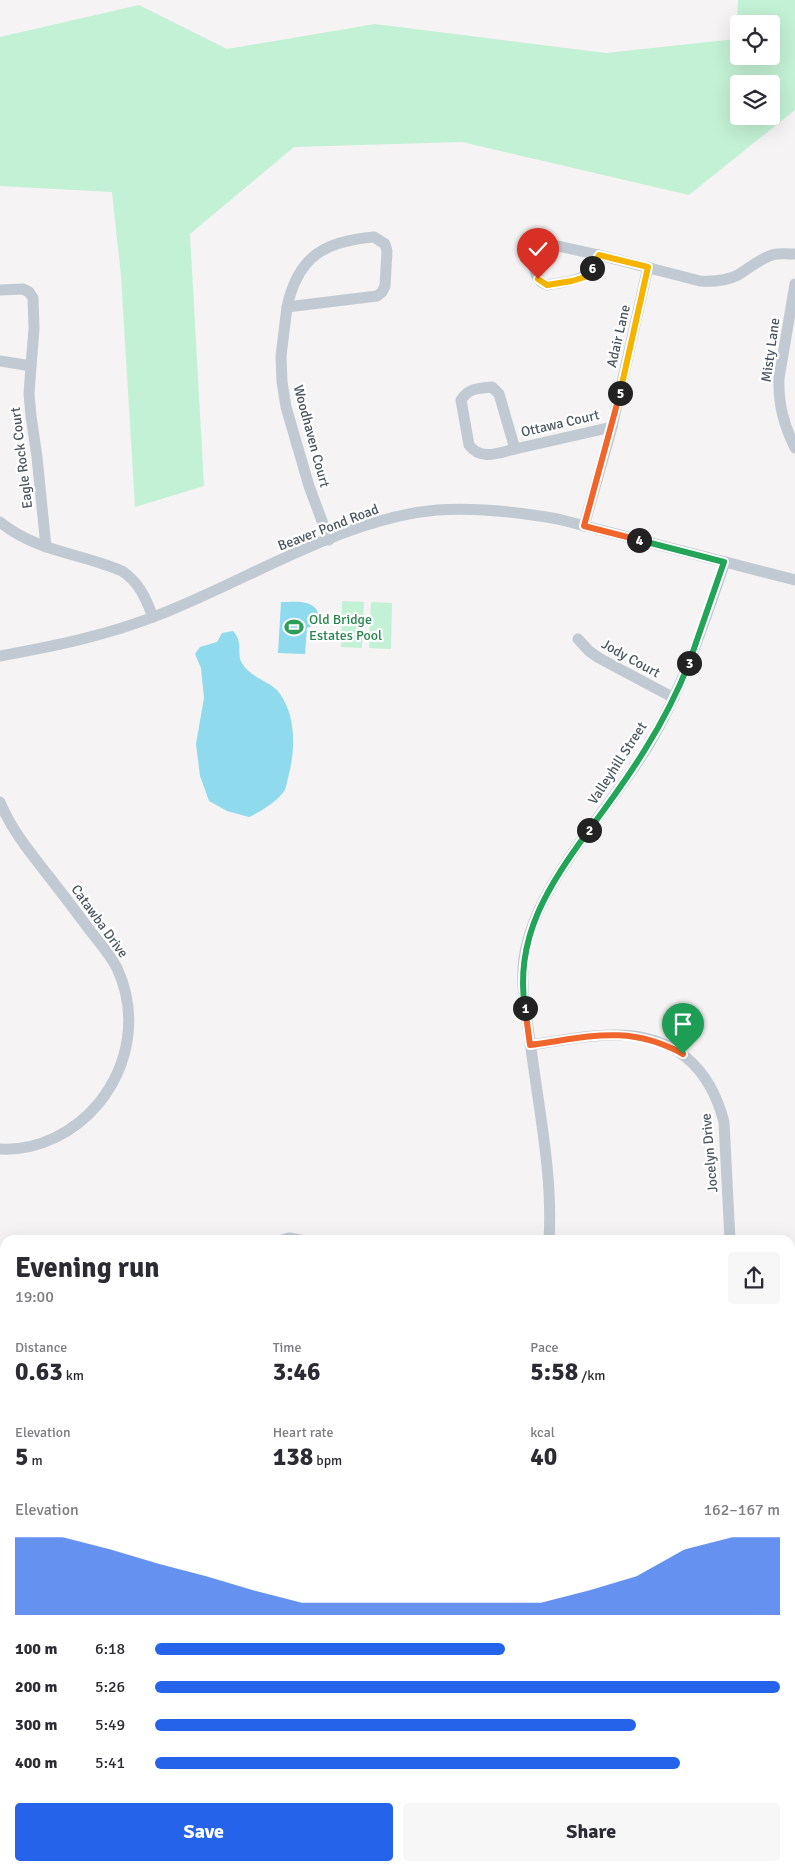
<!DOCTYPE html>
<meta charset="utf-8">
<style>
body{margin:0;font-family:Signika,sans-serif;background:#f7f7f7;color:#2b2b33;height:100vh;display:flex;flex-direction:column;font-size:19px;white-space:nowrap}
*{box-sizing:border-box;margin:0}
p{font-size:16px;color:#7c7c81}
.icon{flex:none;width:28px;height:28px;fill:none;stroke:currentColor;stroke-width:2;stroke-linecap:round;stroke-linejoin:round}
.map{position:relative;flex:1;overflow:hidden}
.drawer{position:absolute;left:0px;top:1235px;width:795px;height:636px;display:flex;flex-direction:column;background:#fff;border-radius:15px 15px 0 0;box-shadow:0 5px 20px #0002}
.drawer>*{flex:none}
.tools{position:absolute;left:730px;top:15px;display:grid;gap:10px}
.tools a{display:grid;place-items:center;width:50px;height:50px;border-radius:5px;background:#fff;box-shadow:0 5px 20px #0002;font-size:25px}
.pin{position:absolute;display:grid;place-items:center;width:42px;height:42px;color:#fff;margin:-51px -21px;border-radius:50% 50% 50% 0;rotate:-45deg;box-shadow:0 0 5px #0007}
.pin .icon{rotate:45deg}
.km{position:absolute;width:25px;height:25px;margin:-12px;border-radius:50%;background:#222;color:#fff;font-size:14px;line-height:25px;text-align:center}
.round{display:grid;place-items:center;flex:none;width:52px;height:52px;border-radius:5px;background:#f7f7f7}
.summary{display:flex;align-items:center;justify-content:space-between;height:85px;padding:0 15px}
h1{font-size:28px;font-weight:800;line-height:38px}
.stats{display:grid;grid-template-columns:repeat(3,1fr);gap:8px;height:85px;padding:5px 15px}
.stats div{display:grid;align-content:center}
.stats b{font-size:25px;font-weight:800}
.stats small{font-size:14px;font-weight:400}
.stats p{font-size:14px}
.chart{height:140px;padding:10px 15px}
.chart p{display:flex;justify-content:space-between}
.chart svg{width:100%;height:90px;margin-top:5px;fill:#2563eb;opacity:.7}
.button{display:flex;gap:10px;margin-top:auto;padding:10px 15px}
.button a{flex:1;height:58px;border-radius:5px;background:#2563eb;color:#fff;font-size:20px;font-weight:800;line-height:58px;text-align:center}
.button a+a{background:#f7f7f7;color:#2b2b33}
ul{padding:0 15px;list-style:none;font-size:16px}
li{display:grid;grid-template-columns:80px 60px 1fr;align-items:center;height:38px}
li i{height:12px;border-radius:6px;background:#2563eb}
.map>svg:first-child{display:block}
.green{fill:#c3f1d5;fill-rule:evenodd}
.water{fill:#90daee}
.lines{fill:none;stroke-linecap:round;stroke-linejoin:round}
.minor{stroke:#c1cad2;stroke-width:11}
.tertiary{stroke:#c1cad2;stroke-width:14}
.primary{stroke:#b3c2d1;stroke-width:18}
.split-1-casing{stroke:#fff;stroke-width:10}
.split-2-casing{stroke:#fff;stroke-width:10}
.split-3-casing{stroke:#fff;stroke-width:10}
.split-4-casing{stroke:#fff;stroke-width:10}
.split-5-casing{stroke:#fff;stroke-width:10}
.split-6-casing{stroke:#fff;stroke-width:10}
.split-7-casing{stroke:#fff;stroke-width:10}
.split-1{stroke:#f0652b;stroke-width:6}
.split-2{stroke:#22a559;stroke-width:6}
.split-3{stroke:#22a559;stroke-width:6}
.split-4{stroke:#22a559;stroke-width:6}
.split-5{stroke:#f0652b;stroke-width:6}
.split-6{stroke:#f5b400;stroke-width:6}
.split-7{stroke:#f5b400;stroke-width:6}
.labels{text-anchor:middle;stroke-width:4.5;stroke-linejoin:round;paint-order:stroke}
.street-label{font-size:14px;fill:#4a5661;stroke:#fff}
.leisure-label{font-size:14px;fill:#27864d;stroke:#fff;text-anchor:start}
</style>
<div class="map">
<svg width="795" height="1871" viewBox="0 0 795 1871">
<rect width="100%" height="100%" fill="#f5f3f3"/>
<g class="green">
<path d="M738 0H795V110L689 195 462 142 294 147 190 234 204 486 135 507 121 276 112 192 0 186V37L139 5 227 49 375 24 606 53 736 39ZM739 24H771V56H739ZM739 84H771V116H739Z"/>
<path d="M342 601 364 602 362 648 341 647Z"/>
<path d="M371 602 392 603 391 649 369 648Z"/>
</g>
<g class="water">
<path d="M281 602C293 602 312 599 318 612 319 621 315 626 307 628L305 654 278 653Z"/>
<path d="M233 631C244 643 236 653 242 663 251 679 273 682 280 694 297 718 295 752 288 778 287 782 286 787 285 790 278 801 260 812 249 817L227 811 209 801 200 776 196 744 204 698 201 668 195 654 200 647 217 642 222 633Z"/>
</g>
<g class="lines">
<g class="minor">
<path d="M374 237 385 244 387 251 385 286 382 292 377 296 287 307C298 256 325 241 374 237Z"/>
<path d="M549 244 599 255C586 283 575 280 547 285 529 279 531 248 549 244Z"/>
<path d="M599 255 700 281C714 282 726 281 738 275 750 268 759 259 772 255 779 253 788 254 795 254"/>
<path d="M795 284 779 378C778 404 784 425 795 448"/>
<path d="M0 290 23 289 29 292 33 298 34 329 31 366 0 361"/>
<path d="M287 307 281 356 282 382 286 407 309 486 329 540"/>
<path d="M31 366 29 394 31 416 37 457 46 547"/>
<path d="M492 387 499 394 515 449C498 453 481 461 469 445L461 400C469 388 479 388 492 387Z"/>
<path d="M515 449 612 427"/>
<path d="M0 522C37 552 80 553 122 571 140 583 146 599 153 617"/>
<path d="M584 526 612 427 648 267"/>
<path d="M578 639 589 651 599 658 674 698"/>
<path d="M0 656C55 646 109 635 161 614 248 580 344 518 437 510 478 507 518 512 558 519L795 580"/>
<path d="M0 802C11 829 29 851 47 874 61 892 75 910 88 928 98 941 110 954 117 968 138 1014 130 1064 99 1103 75 1132 39 1151 0 1149"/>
<path d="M530 1045C559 1041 589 1034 618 1035 676 1036 710 1068 724 1122L730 1240"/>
<path d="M282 1240 289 1238 301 1240"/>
<path d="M549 1240C553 1176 539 1111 531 1048 527 1018 520 988 524 958 535 882 613 807 651 741 684 685 704 623 725 562"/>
<path d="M790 1772 795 1777"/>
<path d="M368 1866 369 1871"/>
<path d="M612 1866 613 1871"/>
</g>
<g class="tertiary">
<path d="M0 1587 5 1577"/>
<path d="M0 1701 5 1681"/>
</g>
<g class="primary">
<path d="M0 1570 5 1571"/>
<path d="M0 1599 5 1597"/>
<path d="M790 1628 795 1627"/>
<path d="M790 1660 795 1659"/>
</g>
</g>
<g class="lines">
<g class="split-1-casing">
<path id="split-1" d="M525 1008 530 1045C589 1037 628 1024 683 1054"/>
</g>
<g class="split-2-casing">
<path id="split-2" d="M525 1008C514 937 549 885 589 830"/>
</g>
<g class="split-3-casing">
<path id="split-3" d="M589 830C628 778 665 725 689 663"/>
</g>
<g class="split-4-casing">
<path id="split-4" d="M639 540 724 562 689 663"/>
</g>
<g class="split-5-casing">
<path id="split-5" d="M620 393 584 526 639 540"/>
</g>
<g class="split-6-casing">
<path id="split-6" d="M592 268 599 255 648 267 620 393"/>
</g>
<g class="split-7-casing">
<path id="split-7" d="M538 279 547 285 572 281 585 277 592 268"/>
</g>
<use href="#split-1" class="split-1"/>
<use href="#split-2" class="split-2"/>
<use href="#split-3" class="split-3"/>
<use href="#split-4" class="split-4"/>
<use href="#split-5" class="split-5"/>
<use href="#split-6" class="split-6"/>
<use href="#split-7" class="split-7"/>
</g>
<defs>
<g id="stadium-bare" transform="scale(1.5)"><path d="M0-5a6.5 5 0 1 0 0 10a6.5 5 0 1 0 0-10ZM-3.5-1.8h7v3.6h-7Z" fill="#2e9e5b" stroke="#fff" stroke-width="2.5" paint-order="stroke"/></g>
</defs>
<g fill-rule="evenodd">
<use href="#stadium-bare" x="294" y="627"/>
</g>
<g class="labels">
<g class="street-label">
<text transform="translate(618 336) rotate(-77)" y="5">Adair Lane</text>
<text transform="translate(770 350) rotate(-82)" y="5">Misty Lane</text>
<text transform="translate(560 423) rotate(-13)" y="5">Ottawa Court</text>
<text transform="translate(312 436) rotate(75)" y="5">Woodhaven Court</text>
<text transform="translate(21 458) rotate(-97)" y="5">Eagle Rock Court</text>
<text transform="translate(328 527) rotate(-21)" y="5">Beaver Pond Road</text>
<text transform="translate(631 658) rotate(29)" y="5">Jody Court</text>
<text transform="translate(617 763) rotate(-57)" y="5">Valleyhill Street</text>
<text transform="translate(100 921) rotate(54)" y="5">Catawba Drive</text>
<text transform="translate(709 1153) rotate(-95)" y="5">Jocelyn Drive</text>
</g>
<g class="leisure-label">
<text x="309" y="624">Old Bridge<tspan x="309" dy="16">Estates Pool</tspan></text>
</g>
</g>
</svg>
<div class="tools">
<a><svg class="icon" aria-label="locate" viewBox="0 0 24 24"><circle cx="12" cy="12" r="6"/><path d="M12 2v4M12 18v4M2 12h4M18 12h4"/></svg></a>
<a><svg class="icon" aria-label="layers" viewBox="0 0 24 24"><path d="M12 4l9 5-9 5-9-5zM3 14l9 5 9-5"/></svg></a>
</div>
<div class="pin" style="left:683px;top:1054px;background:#1e9e55"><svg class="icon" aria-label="arrive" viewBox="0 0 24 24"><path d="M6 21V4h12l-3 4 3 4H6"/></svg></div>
<div class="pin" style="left:538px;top:279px;background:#d93025"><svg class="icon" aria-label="check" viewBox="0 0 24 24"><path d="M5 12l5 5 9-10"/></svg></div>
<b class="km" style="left:525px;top:1008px">1</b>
<b class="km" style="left:589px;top:830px">2</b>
<b class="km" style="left:689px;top:663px">3</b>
<b class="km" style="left:639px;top:540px">4</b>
<b class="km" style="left:620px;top:393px">5</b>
<b class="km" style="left:592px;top:268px">6</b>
<section class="drawer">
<div class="summary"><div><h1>Evening run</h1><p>19:00</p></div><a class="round"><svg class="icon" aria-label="share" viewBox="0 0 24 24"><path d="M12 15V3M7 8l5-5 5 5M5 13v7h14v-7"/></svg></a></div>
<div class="stats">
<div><p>Distance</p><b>0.63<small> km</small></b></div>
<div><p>Time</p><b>3:46</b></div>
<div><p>Pace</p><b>5:58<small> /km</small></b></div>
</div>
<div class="stats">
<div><p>Elevation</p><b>5<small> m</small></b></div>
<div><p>Heart rate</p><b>138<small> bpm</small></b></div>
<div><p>kcal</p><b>40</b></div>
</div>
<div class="chart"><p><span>Elevation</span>162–167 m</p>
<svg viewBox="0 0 160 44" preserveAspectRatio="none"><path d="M0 44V6L10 6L20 12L30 19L40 25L50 32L60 38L70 38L80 38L90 38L100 38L110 38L120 32L130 25L140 12L150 6L160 6V44z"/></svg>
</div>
<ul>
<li><b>100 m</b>6:18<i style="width:56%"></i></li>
<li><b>200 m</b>5:26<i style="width:100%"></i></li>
<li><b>300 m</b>5:49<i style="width:77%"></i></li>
<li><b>400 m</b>5:41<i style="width:84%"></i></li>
</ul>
<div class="button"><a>Save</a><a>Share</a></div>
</section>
</div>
